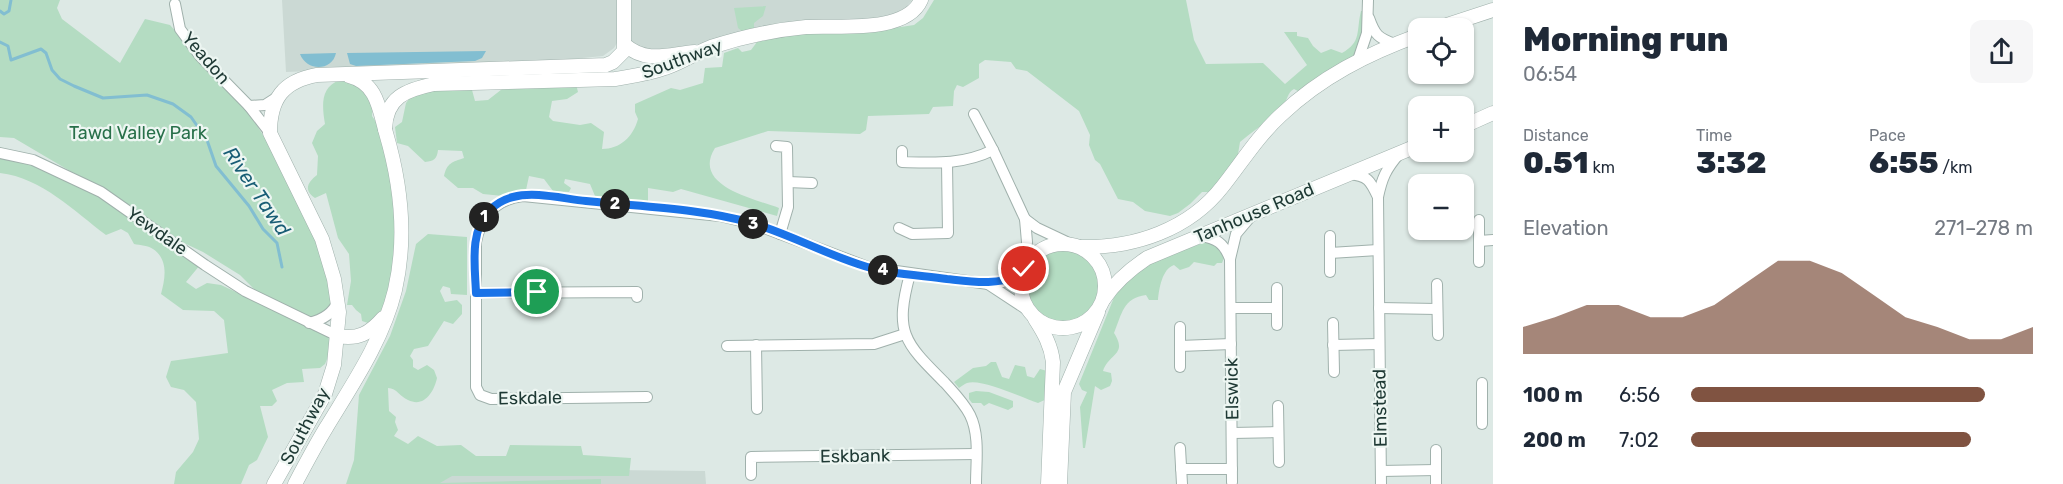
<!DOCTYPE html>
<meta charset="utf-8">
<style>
body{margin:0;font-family:Rubik,sans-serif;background:#f6f6f7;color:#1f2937;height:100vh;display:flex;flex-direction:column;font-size:22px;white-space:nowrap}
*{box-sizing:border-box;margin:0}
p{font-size:20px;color:#747a83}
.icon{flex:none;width:33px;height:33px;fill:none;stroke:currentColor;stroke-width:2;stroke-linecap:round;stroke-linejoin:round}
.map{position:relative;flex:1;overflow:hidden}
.drawer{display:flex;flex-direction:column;background:#fff;width:570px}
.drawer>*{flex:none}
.controls{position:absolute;left:1408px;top:18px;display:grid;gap:12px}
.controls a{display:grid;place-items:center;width:66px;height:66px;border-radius:12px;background:#fff;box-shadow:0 2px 4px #0004;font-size:30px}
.pin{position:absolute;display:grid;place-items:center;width:51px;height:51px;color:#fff;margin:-26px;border:3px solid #fff;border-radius:50%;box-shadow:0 2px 6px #0007}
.km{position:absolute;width:30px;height:30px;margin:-15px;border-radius:50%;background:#222;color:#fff;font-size:16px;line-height:30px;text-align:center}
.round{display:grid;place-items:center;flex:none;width:63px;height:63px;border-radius:12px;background:#f6f6f7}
.head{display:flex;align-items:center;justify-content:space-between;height:102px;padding:0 30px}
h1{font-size:33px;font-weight:800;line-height:45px}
.stats{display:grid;grid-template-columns:repeat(3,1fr);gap:9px;height:102px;padding:6px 30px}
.stats div{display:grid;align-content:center}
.stats b{font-size:30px;font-weight:800}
.stats small{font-size:16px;font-weight:400}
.stats p{font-size:16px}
.chart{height:168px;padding:12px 30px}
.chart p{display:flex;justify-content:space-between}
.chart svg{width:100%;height:108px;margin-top:6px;fill:#805341;opacity:.7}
ul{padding:0 30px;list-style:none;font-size:20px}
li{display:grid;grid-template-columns:96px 72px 1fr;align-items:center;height:45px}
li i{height:15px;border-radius:8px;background:#805341}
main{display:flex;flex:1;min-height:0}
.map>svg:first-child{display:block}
.built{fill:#cbd9d4}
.green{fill:#b4dcc2}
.water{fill:#82bed1}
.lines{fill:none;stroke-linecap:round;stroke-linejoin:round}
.stream{stroke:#82bed1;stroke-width:3}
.minor-casing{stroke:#a0b1ac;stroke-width:12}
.tertiary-casing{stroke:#a0b1ac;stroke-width:15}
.minor{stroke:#fff;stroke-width:10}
.tertiary{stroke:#fff;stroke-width:14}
.route-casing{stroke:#fff;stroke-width:12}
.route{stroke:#1a73e8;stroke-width:8}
.labels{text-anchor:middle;stroke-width:4.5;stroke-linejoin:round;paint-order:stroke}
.street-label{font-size:18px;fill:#1e3934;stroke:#edf6f2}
.park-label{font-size:18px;fill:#28704a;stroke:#edf6f2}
.water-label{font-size:20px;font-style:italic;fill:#185d75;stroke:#edf6f2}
</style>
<main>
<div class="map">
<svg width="1493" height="484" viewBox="0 0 1493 484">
<rect width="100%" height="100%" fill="#dde9e5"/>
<g class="built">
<path d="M282 0H618L617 43 614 48 603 56 542 62 286 72Z"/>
<path d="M628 0H912L897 17 720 40 649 53 630 42Z"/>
<path d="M610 470 705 471 706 484H423L424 475Z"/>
</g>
<g class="green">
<path d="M0 0H60L57 8 62 19 120 63 145 19 170 25 246 109 276 155 322 250 332 306 319 316 308 317 257 292 240 275 203 252 184 243 179 250 200 265 186 282 196 289 207 283 221 285 326 334 331 342 330 352 325 364 320 368 302 369 304 382 287 383 272 390 277 401 272 406H260L268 437 257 460 249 465 241 484H174L176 472 193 452 199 439 196 402 184 390 171 387 166 377 171 361 228 353 224 320 214 311 183 310 161 294C165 279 169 260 153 249 149 246 140 245 134 244L128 233 121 229 106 235C74 211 42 178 0 173V158L43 167 119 200 14 138 0 137Z"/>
<path d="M934 0H1186L1194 40 1206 64 1263 63 1285 84 1307 65 1284 32H1297V36L1308 38 1313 46 1321 53 1331 49 1342 53C1362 42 1356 31 1361 11H1372L1357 59 1300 92 1294 89C1287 93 1288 99 1284 104 1272 120 1255 129 1240 142L1237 160 1210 192H1202L1190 204 1178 213 1170 216 1145 211 1133 202 1118 199 1100 164 1095 160 1089 145 1090 135 1079 111 1027 71 1016 69 1011 62 985 60 979 64V78L963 87 957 85 954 91 953 106 933 107 929 114 868 116 866 130 860 134 768 131 715 148C691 186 755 199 779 208L777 216 681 189 673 192 648 188V201L595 196 590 184 565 179 564 183 571 188 569 192 553 191 544 179 529 176 526 190 503 196 483 194 473 188H458L444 176C447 163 452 162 464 158L462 151 438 150C437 159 434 161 425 162L408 146 397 143 395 127 402 122 406 103 416 90 461 85 472 90 475 101 488 100 506 86 576 84 578 92 567 99 552 101 549 117 553 121 580 125 591 123 604 132 602 149C620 149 633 137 638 119L635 112V104L671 88 680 90 703 83 705 68 722 67 724 53 738 48 742 52 751 50 757 42 794 34 881 30 914 25 923 18Z"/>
<path d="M766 6 763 16 754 23V28L743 32 738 28 734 8Z"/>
<path d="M340 80 360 85 373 104 372 116 380 128 389 148 398 239 384 313 371 324 362 321 361 314 356 310 352 305H347L351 281 349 254 338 238 326 193 315 198C303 190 308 182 317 175L318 156 312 143 317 131 325 124C322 106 320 87 340 80Z"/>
<path d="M428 234 467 237V295L451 294 450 288 443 286 440 291 445 302 457 300 462 305V314L453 324 444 321 428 346 414 349 410 356 413 360V367L418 370 427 365 434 370 437 378C434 392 424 408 408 400 400 397 397 388 388 388L389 411 396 417 395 422 398 430 394 436 408 444 418 436 437 446 461 445 476 456H506L510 445 581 446 583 455 631 458 629 476H452L440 483 601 479V484H346L354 460 359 395 390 336 406 291 416 244Z"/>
<path d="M1206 242 1212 243 1225 255 1222 263H1217L1214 266 1194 262 1189 267 1180 270 1174 265C1162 269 1159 289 1158 300H1149L1146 295C1123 298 1122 314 1114 333 1128 355 1109 353 1103 371L1111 373 1112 381 1110 386 1101 390 1095 386 1085 448H1083L1080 407 1087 392 1082 390 1079 384 1115 295 1137 272 1138 266Z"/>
<circle cx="1063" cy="286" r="38"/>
<path d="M991 362H996L1002 377 1009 379 1015 365 1025 367 1027 376 1034 378 1040 369 1047 371 1049 398 1038 403C1023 398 981 378 967 383 964 384 962 386 959 388L954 382 973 368 986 366Z"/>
<path d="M976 391 989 392 1013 401V407L1008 410 989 403 984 406 981 403H972L969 399V393Z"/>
</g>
<g class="water">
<path d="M486 51 482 58 475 61 356 66 350 64 347 53Z"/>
<path d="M336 53C332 72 306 71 300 54Z"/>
</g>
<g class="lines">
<g class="stream">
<path d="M0 11 4 14 9 11 11 0"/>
<path d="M0 42 8 46 11 60 41 49 46 53 52 70 60 79 74 86 103 98 147 95 173 104 191 117 207 140 216 166 249 206 263 229 277 243 282 267"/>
</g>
<g class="minor-casing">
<g id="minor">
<path d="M175 4 180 29 200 56 249 106 270 133"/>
<path d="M1369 18C1375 35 1378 38 1395 44"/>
<path d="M1358 60 1367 33 1368 0"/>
<path d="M249 106 265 105 279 96"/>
<path d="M974 114 993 150 1025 219 1027 242 1024 269"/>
<path d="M776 146 787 147 788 207 780 234"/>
<path d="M902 151V162C934 163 963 165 993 150"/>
<path d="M0 153 33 160 101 192 205 265 245 291 338 336"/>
<path d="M1349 174C1368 176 1370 180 1378 197"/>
<path d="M788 182 812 183"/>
<path d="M1025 219 1037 228 1073 245"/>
<path d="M1479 220V262"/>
<path d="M899 228 912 234 948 233 947 163"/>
<path d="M1200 236C1216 238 1224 243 1230 259"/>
<path d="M1330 236V272"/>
<path d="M1479 241 1493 240"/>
<path d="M1330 253 1378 250"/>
<path d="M910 274C894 333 904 342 945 383 954 393 964 403 970 415 980 435 976 462 976 484"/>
<path d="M988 284 1029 311"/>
<path d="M1437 284 1438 335"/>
<path d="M1277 288V325"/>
<path d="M476 293 637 292V297"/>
<path d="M1231 308H1277"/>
<path d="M1379 308 1437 309"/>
<path d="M309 323C322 320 333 314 338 301"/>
<path d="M1333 323 1334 372"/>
<path d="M1180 327V367"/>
<path d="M756 345 757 409"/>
<path d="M1333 345 1379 344"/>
<path d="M727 346 874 344 905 334"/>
<path d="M1180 346 1231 344"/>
<path d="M1482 383V424"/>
<path d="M647 397 491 399 480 395 476 387V242C481 216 496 199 523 196L720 216 754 224 868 267 988 284 1003 282 1022 274"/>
<path d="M1278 406 1279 462"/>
<path d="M1232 433 1278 432"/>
<path d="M1180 448 1182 484"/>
<path d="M1181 469H1232"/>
<path d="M1381 471 1436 470"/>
<path d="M751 475V457L976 454"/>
<path d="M1232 482 1230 259 1236 234 1252 215"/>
<path d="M1381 484 1378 197C1382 178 1386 169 1399 154"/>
<path d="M1436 484V450"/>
</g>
</g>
<g class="tertiary-casing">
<g id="tertiary">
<path d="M1438 28 1493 10"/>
<path d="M625 45C647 64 669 54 695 52"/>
<path d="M1464 126 1493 113"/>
<path d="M385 129C386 97 406 90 434 84L615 79C632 76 649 74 665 68 681 63 695 53 711 47 742 37 773 30 806 27 838 25 906 34 921 0"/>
<circle cx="1063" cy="286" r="42"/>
<path d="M1081 247C1134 248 1189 230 1223 186 1242 162 1258 136 1281 115 1321 77 1367 54 1419 35"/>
<path d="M1103 300C1115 282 1129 270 1147 258L1419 145"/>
<path d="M1035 319C1044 333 1051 345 1053 362L1048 484"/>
<path d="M338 336C358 340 370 333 383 318"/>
<path d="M274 484 325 394 334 365 339 312 334 279 322 239 270 133C270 99 283 81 317 75L606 65 613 62 624 51V0"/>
<path d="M295 484C305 465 315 446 326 428 352 385 383 340 395 290 407 238 401 184 386 133 379 108 377 83 349 76"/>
<path d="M1060 484 1064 392 1098 312"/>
</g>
</g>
<use href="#minor" class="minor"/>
<use href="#tertiary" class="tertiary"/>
</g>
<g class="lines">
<g class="route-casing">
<path id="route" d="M537 292 476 293C475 266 469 231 490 210 496 204 505 199 513 197 535 191 564 199 586 201 641 207 699 208 752 223 788 234 822 252 858 264 886 274 918 275 947 279 974 282 997 286 1022 274L1024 269"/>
</g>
<use href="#route" class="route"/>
</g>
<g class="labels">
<g class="street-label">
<text transform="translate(206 58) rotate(49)" y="6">Yeadon</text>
<text transform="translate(682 59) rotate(-20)" y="6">Southway</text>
<text transform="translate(1254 213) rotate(-23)" y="6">Tanhouse Road</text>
<text transform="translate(157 231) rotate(35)" y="6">Yewdale</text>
<text transform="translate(1232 389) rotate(-91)" y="6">Elswick</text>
<text transform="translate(530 398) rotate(-1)" y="6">Eskdale</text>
<text transform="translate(1380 408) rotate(-91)" y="6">Elmstead</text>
<text transform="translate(305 426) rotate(-62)" y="6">Southway</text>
<text transform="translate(855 456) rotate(-1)" y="6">Eskbank</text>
</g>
<g class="park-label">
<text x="138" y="139">Tawd Valley Park</text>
</g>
<g class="water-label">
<text transform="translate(257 191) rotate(56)" y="7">River Tawd</text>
</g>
</g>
</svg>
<div class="controls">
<a><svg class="icon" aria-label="locate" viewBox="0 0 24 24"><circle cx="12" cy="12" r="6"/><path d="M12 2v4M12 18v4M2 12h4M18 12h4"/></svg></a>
<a>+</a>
<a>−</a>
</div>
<div class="pin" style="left:537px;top:292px;background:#1e9e55"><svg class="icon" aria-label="arrive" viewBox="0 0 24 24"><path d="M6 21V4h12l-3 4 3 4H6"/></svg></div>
<div class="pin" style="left:1024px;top:269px;background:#d93025"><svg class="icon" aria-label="check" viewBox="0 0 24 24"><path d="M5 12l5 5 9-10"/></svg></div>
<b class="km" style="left:484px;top:217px">1</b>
<b class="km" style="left:615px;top:204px">2</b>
<b class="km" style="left:753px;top:224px">3</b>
<b class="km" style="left:883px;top:270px">4</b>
</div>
<section class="drawer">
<div class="head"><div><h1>Morning run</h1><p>06:54</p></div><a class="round"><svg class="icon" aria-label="share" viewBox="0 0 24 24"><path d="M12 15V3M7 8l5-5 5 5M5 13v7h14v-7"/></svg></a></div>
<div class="stats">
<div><p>Distance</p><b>0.51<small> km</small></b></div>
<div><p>Time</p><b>3:32</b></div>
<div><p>Pace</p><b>6:55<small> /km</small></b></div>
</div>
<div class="chart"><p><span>Elevation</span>271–278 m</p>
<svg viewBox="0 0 160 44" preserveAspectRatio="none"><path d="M0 44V33L10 29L20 24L30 24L40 29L50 29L60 24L70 15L80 6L90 6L100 11L110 20L120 29L130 33L140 38L150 38L160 33V44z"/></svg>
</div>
<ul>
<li><b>100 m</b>6:56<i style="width:86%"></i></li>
<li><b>200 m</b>7:02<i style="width:82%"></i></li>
</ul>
</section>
</main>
